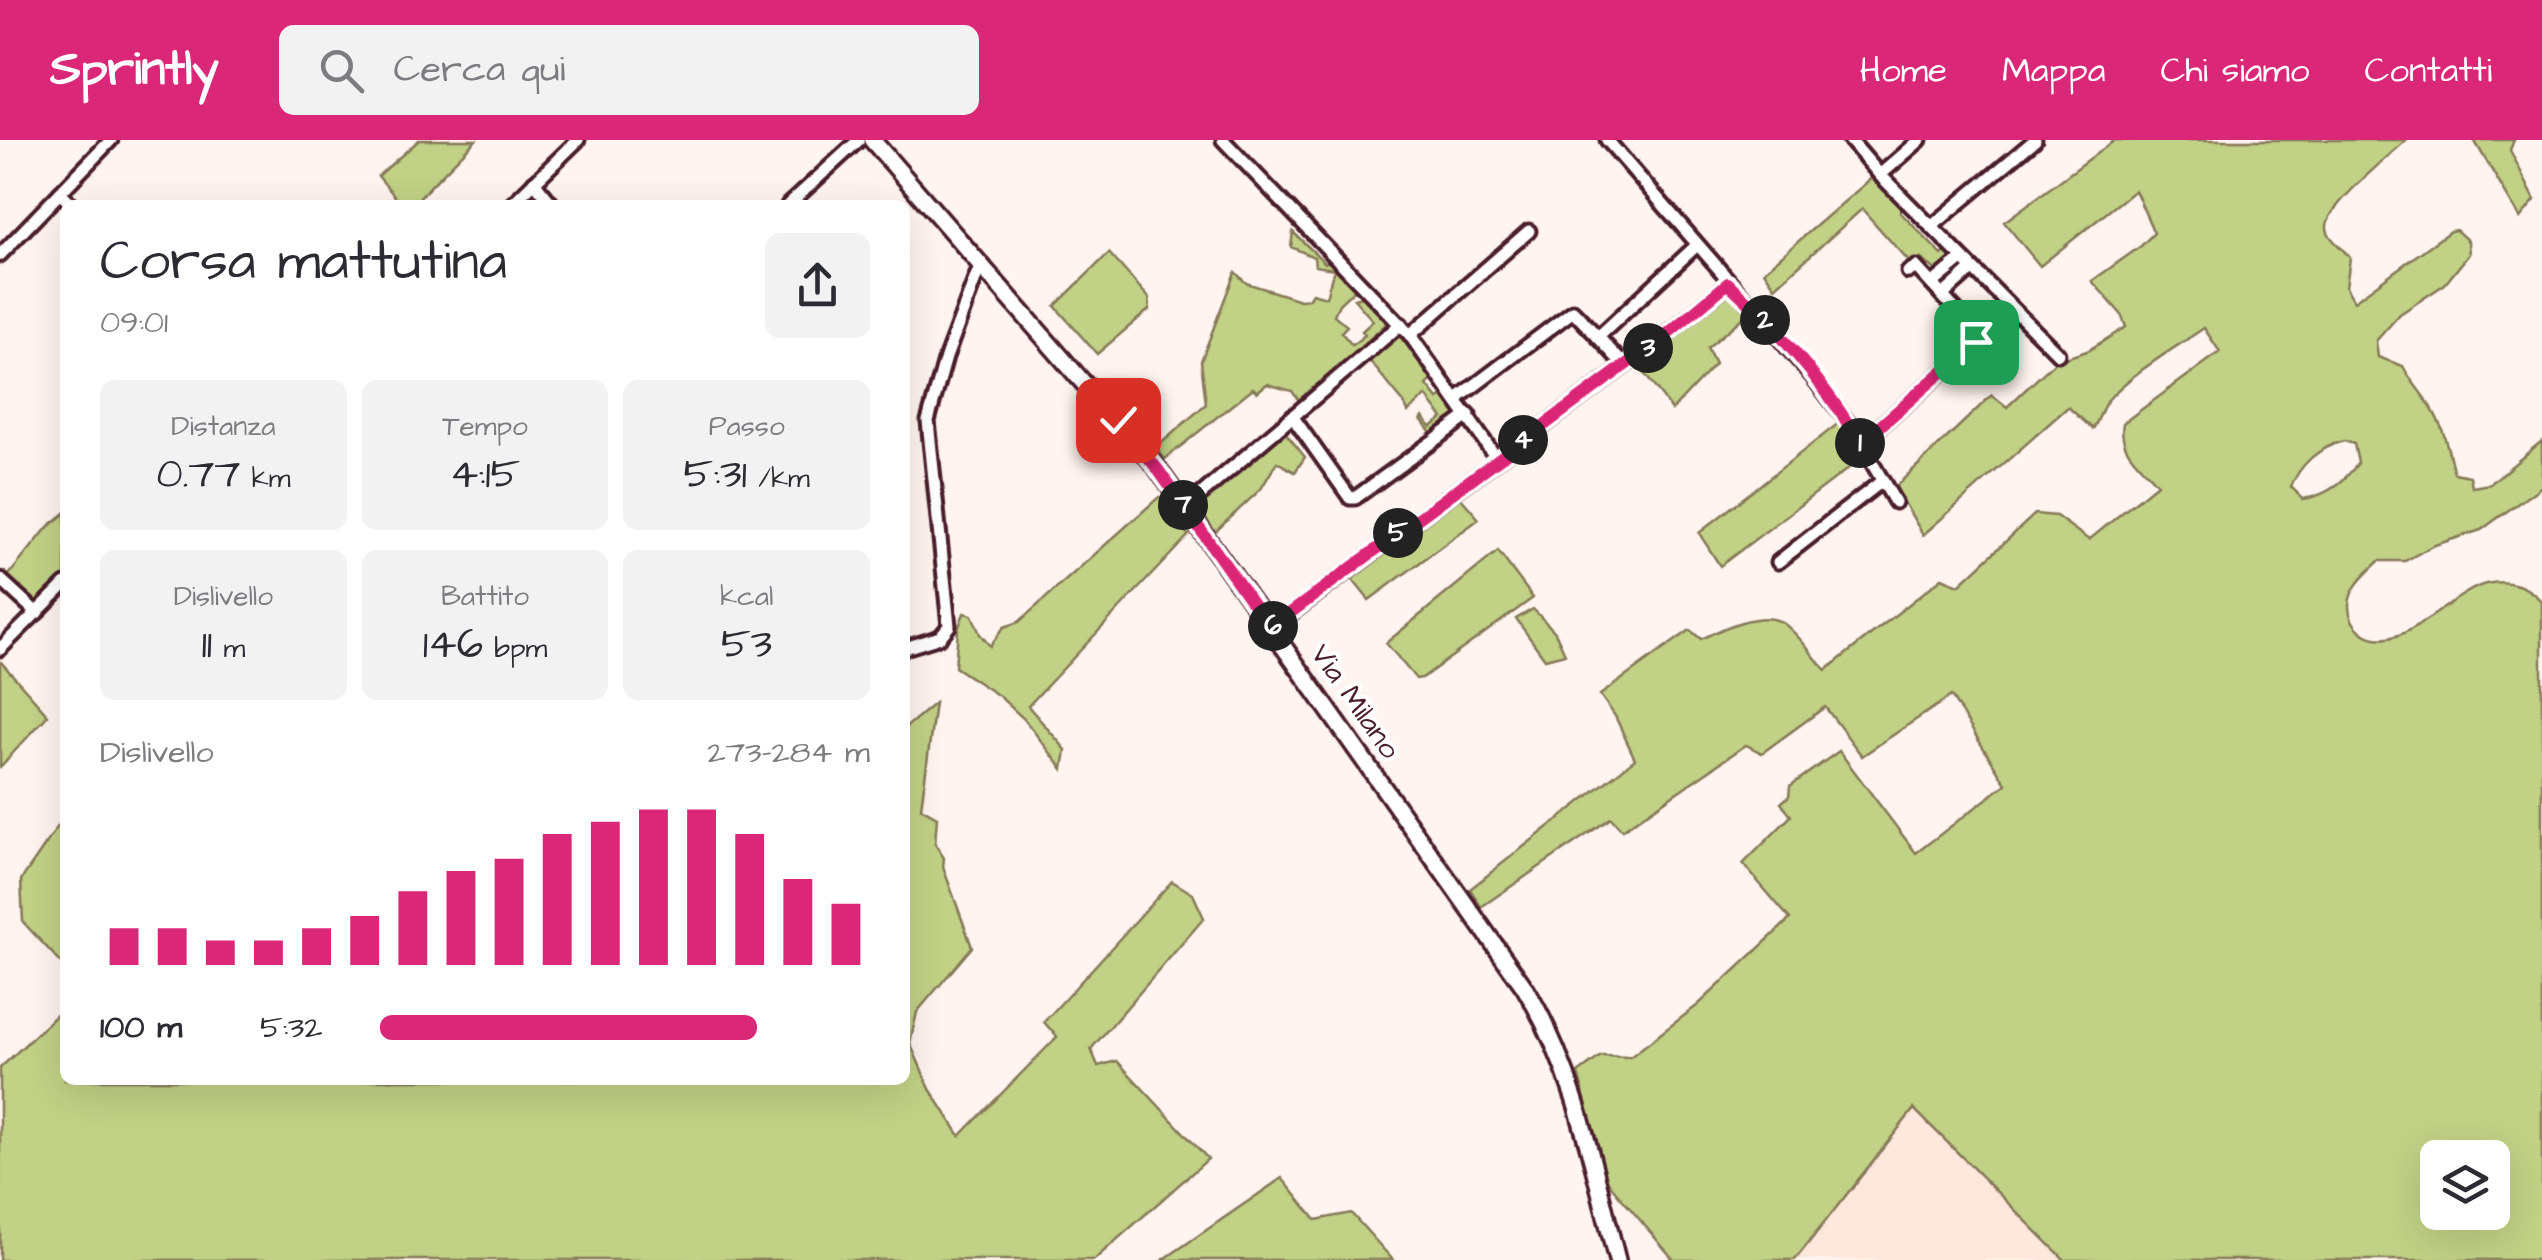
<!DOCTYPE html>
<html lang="it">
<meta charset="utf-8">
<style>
body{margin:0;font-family:"Architects Daughter",sans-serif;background:#f2f2f3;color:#2b2b33;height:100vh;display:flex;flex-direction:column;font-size:38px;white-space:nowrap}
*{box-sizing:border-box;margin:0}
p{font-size:32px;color:#7c7c81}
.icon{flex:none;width:55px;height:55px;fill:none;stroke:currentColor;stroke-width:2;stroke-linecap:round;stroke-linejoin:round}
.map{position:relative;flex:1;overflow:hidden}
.details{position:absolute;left:60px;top:60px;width:850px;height:885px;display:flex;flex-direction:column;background:#fff;border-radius:15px;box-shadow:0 10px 40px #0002}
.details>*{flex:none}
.controls{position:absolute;left:2420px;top:1000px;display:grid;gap:20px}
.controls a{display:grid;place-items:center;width:90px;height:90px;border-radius:15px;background:#fff;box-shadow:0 10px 40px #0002;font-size:50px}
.pin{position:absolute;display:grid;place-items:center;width:85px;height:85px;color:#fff;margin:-42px;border-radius:20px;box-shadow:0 5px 15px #0006}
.km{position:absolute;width:50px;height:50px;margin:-25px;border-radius:50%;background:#222;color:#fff;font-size:28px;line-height:50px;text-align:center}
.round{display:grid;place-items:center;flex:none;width:105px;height:105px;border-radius:15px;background:#f2f2f3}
.summary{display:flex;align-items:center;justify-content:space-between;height:170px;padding:0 40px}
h1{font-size:55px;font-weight:600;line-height:75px}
.metrics{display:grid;grid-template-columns:repeat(3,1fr);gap:15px;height:170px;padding:10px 40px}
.metrics div{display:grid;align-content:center;border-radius:15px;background:#f2f2f3;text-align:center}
.metrics b{font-size:42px;font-weight:600}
.metrics small{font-size:28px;font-weight:400}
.metrics p{font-size:28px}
.chart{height:280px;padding:20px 40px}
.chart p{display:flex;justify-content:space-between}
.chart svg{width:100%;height:180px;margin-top:10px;stroke:#db2777;stroke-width:6}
ul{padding:0 40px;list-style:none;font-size:32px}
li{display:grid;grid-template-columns:160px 120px 1fr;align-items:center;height:75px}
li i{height:25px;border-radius:12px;background:#db2777}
header{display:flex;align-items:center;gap:60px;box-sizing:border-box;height:140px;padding:0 50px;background:#db2777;color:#fff}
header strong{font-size:48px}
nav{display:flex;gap:55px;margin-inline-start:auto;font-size:35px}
.search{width:700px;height:90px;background:#f2f2f3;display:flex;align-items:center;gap:25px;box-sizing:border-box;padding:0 35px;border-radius:15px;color:#7c7c81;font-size:38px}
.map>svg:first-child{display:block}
.built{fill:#fee7dc}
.green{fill:#c1d185;stroke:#867858;stroke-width:2.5;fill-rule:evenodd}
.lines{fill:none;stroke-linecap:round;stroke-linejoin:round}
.street-casing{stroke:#4a1f2b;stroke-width:19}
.secondary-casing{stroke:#4a1f2b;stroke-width:22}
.street{stroke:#fff;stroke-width:11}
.secondary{stroke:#fff;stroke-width:15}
.route-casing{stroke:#fff;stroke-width:20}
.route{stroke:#db2777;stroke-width:12}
.labels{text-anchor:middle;stroke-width:8;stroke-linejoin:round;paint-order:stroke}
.street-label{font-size:30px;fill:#4a1f2b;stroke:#fff}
</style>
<header>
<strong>Sprintly</strong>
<div class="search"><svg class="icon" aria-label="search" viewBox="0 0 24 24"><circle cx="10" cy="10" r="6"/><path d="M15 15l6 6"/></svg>Cerca qui</div>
<nav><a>Home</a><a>Mappa</a><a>Chi siamo</a><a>Contatti</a></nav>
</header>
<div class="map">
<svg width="2542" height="1120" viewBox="0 0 2542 1120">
<rect width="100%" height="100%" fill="#fff4ef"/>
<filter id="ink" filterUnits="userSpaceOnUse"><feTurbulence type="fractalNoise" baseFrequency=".01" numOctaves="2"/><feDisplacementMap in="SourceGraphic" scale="20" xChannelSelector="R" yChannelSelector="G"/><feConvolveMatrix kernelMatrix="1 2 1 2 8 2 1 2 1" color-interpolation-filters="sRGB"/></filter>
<g filter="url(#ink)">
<path class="built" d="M1914 969 2065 1120H1795Z"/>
<g class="green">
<path d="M419 0H476L412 65H402L378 36Z"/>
<path d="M2115 0H2406C2390 16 2326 66 2327 87 2327 99 2344 108 2350 118L2346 147 2354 161 2450 91 2456 90 2468 101 2469 114 2445 144 2400 174 2376 201 2378 217 2403 226C2413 246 2429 260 2438 280 2446 295 2449 316 2454 333L2470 336 2472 347 2490 344 2542 301V346L2481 390 2432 406 2405 421H2379C2367 433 2350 446 2349 465 2349 476 2353 485 2362 492 2397 520 2453 451 2486 444 2508 439 2528 445 2542 462V1120H2065L1914 969 1795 1120H1674L1606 1040 1578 933 1601 916 1630 917 1698 865 1790 779 1743 724 1791 676 1781 663 1789 656 1790 646 1839 611 1916 713 2006 644 1951 556 1862 616 1825 567 1762 613 1746 605 1622 690 1611 678 1481 767 1470 749 1635 619 1615 576 1600 555 1690 490 1701 499C1721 489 1762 469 1783 483 1800 495 1812 516 1826 530L1942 438 1959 445 2035 374 2056 376 2089 400 2157 344C2141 325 2118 311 2123 283L2220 212 2204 188C2175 208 2130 234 2107 261 2101 269 2099 280 2093 289L2068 267 1923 395 1895 347 1992 255 2007 267 2056 221 2087 211 2126 187 2121 174 2092 141 2141 106 2154 93 2135 50 2040 126 2004 82ZM2344 301 2354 304 2358 323C2344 342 2327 356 2303 359L2291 347C2300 324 2319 307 2344 301ZM2438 1018H2492V1072H2438Z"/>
<path d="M2474 0H2514L2510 10 2535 60 2520 78Z"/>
<path d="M1874 36 1905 67 1900 72 1942 115 1947 110 1952 116 1937 131 1921 119 1910 123 1862 69 1775 147 1764 131Z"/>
<path d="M1293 92 1325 123 1331 120 1356 148 1339 164 1334 175 1347 186 1341 192 1352 205 1365 195 1362 191 1373 181 1354 159 1366 156 1386 177 1385 185 1354 213 1356 217 1301 264 1292 251 1267 244 1257 252 1253 248 1165 319 1156 308 1206 264 1201 221 1235 132 1246 143 1300 160 1308 159 1312 153 1326 157 1334 129 1315 126 1314 117 1291 107Z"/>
<path d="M1109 113 1149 158 1150 169 1097 214 1055 166Z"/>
<path d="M1728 153 1734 157 1747 174 1707 208 1715 224 1672 270 1637 224Z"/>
<path d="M1395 195H1399L1433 239 1427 245 1438 259 1443 256 1457 273 1456 276 1433 295 1421 279 1423 277 1431 287 1443 278 1426 256 1408 272 1404 263 1368 219Z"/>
<path d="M1840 282 1862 318 1720 426 1699 393Z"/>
<path d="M1284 291 1305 317 1295 332 1277 322 1261 349 1215 392 1199 369 1202 361Z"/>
<path d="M1159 357H1165L1177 378 1172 382 1189 395 1028 566 1066 610 1063 629 1024 579 999 556 955 527 958 489 964 473 972 475 980 494 990 506 1004 487 1019 482Z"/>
<path d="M1460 357 1479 379 1369 460 1352 439Z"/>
<path d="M65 373V436L38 463 8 436 48 387Z"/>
<path d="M1498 411 1533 458 1422 538 1416 539 1386 503Z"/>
<path d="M1533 469 1555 492 1565 514 1545 519 1516 479Z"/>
<path d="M1 522 48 575 0 627V523Z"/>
<path d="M935 563 921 668 937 677 935 704 944 718 943 727 972 807 917 872 910 903 930 949 960 996 1057 897 1044 882 1172 741 1193 754 1204 778 1091 909 1098 926 1117 921 1208 1019 1094 1120H0V928L65 867V940H905V588Z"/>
<path d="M65 676V827L23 782 21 740Z"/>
<path d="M1282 1038 1316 1080 1351 1073 1393 1120H1163Z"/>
</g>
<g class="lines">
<g class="street-casing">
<g id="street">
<path d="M1223 0 1410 195 1497 319"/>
<path d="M1607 0 1812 236 1850 285 1895 362"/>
<path d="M1850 0 1880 35 2058 214"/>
<path d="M1880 35 1920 0"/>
<path d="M534 42 553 65"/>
<path d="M60 53 72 65"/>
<path d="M511 65 578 0"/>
<path d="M788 65 859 0"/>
<path d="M1931 87 2035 0"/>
<path d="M0 115 111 0"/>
<path d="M1932 144 1962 119"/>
<path d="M1943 155 1972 129"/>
<path d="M1410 195 1529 91"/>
<path d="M1598 197 1624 225"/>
<path d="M1458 258 1573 171 1598 197 1696 106"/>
<path d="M1292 276 1350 358H1355L1469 275"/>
<path d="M1860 304 1977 202 1974 190 1916 127 1908 132"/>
<path d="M1185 368 1401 184"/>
<path d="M1778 422 1882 341"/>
<path d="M0 439 37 473"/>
<path d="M1270 489 1666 195 1729 143"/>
<path d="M905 508 940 497 949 486 928 281 946 217 977 134 984 126"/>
<path d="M0 509 65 444"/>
</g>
</g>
<g class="secondary-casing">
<path id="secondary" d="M872 0 1155 325 1525 848C1576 932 1593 1027 1617 1120"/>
</g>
<use href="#street" class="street"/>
<use href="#secondary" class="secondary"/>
</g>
</g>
<g class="lines" filter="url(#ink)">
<g class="route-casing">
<path id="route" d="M1118 280 1159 331 1270 488 1666 195 1728 143C1777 189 1827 245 1860 304L1976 202"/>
</g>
<use href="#route" class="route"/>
</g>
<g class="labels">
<g class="street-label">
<text transform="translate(1356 561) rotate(55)" y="10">Via Milano</text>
</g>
</g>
</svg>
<div class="controls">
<a><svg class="icon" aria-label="layers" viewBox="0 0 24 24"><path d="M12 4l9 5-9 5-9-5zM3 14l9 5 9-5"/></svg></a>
</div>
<div class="pin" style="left:1976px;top:202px;background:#1e9e55"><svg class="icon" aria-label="arrive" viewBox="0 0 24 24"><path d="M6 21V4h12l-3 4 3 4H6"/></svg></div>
<div class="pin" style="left:1118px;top:280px;background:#d93025"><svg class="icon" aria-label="check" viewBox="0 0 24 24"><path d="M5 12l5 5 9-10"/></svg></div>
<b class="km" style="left:1860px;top:303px">1</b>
<b class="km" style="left:1765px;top:180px">2</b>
<b class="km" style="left:1648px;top:208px">3</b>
<b class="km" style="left:1523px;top:300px">4</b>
<b class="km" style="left:1398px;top:393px">5</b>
<b class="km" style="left:1273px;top:486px">6</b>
<b class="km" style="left:1183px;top:365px">7</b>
<section class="details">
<div class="summary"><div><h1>Corsa mattutina</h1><p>09:01</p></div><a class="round"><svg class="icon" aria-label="share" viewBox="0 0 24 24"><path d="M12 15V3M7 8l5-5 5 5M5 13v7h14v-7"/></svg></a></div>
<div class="metrics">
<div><p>Distanza</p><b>0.77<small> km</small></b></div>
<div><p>Tempo</p><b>4:15</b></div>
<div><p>Passo</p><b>5:31<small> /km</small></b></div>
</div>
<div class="metrics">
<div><p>Dislivello</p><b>11<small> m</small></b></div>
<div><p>Battito</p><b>146<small> bpm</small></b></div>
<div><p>kcal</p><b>53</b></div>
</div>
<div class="chart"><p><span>Dislivello</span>273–284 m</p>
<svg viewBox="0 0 160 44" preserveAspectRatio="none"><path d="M5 44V35M15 44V35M25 44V38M35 44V38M45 44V35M55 44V32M65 44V26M75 44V21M85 44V18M95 44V12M105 44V9M115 44V6M125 44V6M135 44V12M145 44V23M155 44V29"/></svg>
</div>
<ul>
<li><b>100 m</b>5:32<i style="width:77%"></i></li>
</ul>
</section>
</div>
